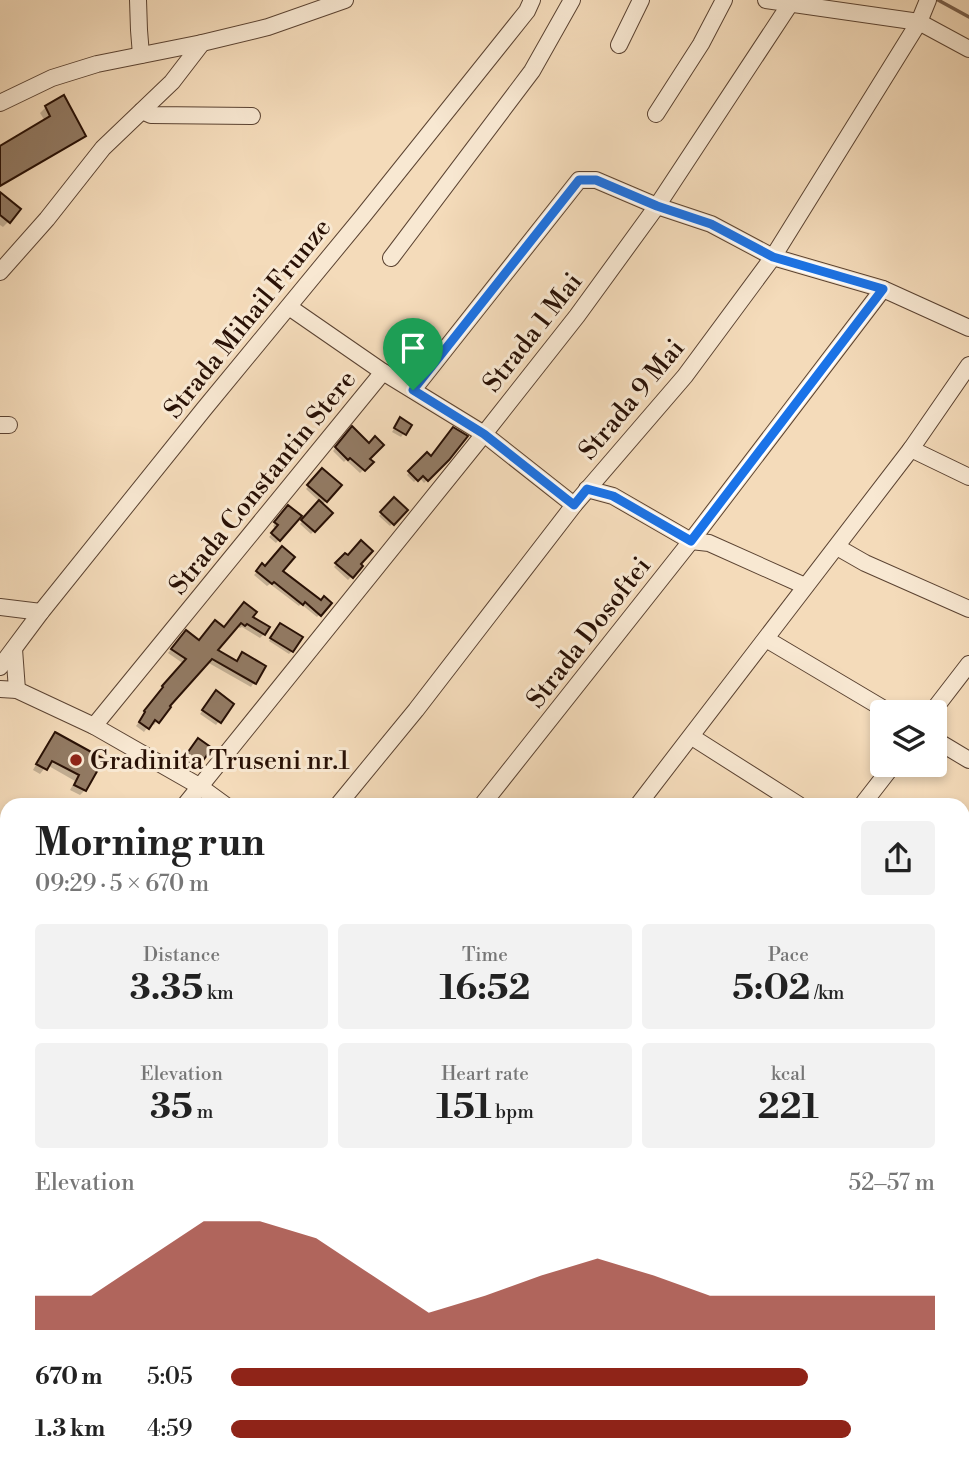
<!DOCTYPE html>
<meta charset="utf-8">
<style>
body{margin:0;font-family:"Libre Bodoni",serif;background:#f2f2f2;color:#222;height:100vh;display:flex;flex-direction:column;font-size:26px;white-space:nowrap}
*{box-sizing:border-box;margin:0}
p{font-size:23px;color:#767676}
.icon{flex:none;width:38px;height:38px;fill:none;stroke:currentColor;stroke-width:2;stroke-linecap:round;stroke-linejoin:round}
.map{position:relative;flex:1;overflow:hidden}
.drawer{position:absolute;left:0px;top:798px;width:970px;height:674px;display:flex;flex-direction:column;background:#fff;border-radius:21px 21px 0 0;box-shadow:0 4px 10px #0003}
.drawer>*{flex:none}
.buttons{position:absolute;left:870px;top:700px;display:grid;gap:14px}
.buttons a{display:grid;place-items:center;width:77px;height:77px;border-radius:7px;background:#fff;box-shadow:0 4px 10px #0003;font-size:35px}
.pin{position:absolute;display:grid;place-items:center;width:60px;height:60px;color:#fff;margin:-72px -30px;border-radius:50% 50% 50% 0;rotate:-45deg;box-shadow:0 0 7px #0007}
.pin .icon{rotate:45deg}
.round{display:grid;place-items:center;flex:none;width:74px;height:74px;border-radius:7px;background:#f2f2f2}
.head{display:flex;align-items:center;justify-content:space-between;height:119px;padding:0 35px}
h1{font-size:38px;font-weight:700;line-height:52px}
.figures{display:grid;grid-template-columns:repeat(3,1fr);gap:10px;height:119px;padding:7px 35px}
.figures div{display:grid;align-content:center;border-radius:7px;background:#f2f2f2;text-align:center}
.figures b{font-size:35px;font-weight:700}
.figures small{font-size:19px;font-weight:400}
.figures p{font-size:19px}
.chart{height:196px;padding:14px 35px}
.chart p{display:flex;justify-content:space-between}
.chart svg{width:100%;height:126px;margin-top:7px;fill:#8f2418;opacity:.7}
ul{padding:0 35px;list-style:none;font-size:23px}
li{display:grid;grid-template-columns:112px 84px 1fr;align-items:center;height:52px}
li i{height:18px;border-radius:9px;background:#8f2418}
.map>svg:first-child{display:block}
.shadow{fill:#0003}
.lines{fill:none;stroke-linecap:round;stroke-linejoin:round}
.stream{stroke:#79604c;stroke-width:3.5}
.building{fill:#927a63;stroke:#281005;stroke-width:2}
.minor-casing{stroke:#5b4332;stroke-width:18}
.path{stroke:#281005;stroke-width:2.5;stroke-dasharray:5 3.5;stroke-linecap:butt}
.minor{stroke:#f8e8d2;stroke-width:16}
.route-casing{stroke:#fff;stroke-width:14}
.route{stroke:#1a73e8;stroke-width:9}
.poi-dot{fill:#8f2418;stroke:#f8e8d2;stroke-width:2.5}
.labels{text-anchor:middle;stroke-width:6;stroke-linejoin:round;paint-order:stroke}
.street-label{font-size:26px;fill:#281005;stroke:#f8e8d2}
.poi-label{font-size:26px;fill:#281005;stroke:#f8e8d2;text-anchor:start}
</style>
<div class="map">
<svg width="969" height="1471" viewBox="0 0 969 1471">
<rect width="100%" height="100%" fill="#f4dbba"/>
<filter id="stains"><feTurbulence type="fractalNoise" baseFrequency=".00286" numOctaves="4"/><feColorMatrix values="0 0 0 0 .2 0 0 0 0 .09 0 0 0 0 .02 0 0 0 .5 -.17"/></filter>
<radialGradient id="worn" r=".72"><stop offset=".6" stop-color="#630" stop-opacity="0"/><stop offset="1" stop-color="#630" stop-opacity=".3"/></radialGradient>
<g class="shadow">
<path d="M46 107 84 135 79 141 0 186V148L45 121 40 113Z"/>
<path d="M0 194 8 222 3 227 0 225Z"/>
<path d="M398 422 410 425 401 437 392 432Z"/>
<path d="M349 432 371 462 360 473 346 460 344 462 333 451Z"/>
<path d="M427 454 431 458 448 459 424 483 419 477 414 482 407 475Z"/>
<path d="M322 471 340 486 322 505 330 513 311 534 300 524 320 502 306 489Z"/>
<path d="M394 500 405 510 390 526 379 516Z"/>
<path d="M288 507 299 517 276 543 269 537 276 529 273 526Z"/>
<path d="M345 555 361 566 348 580 334 567Z"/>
<path d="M262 566 265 569 280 571 320 602 330 603 317 617 301 604 299 606 270 584 267 586 254 575Z"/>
<path d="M250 617 264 634 260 638 242 627 240 628 236 625 215 651 236 663 264 666 251 687 207 662 167 707 154 725 151 723 144 732 136 726 143 716 142 715 161 692 160 691 184 664 168 653 182 636 199 642 224 629Z"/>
<path d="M277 628 292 651 289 654 269 641Z"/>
<path d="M213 695 231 705 216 725 200 714Z"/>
<path d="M55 734 102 759 85 790 80 795 70 790 75 781 47 765 40 774 33 770 50 739Z"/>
<path d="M196 743V768L193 771 181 763Z"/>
<path d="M139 798 147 805H133Z"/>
<path d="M7 1066V1091L0 1085V1075Z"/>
<path d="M0 1189 7 1194V1222L0 1217Z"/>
<path d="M0 1257 7 1262V1296L0 1290Z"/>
<path d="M0 1388 7 1393V1421L0 1415Z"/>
<path d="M2 1454 7 1458V1465H15L23 1471H0V1457Z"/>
<path d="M61 1465H91L93 1466 89 1471H66L67 1470Z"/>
</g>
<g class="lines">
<path class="stream" d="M938 0 969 17"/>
</g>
<g class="building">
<path d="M64 95 86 136 0 186V146L50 116 45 106Z"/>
<path d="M0 192 21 209 10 223 0 215Z"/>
<path d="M400 417 412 425 406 435 394 428Z"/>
<path d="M352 426 369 443 375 436 384 445 370 459 374 462 365 471 350 458 348 460 335 447Z"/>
<path d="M453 427 468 436 449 460 428 481 423 476 418 481 408 471 427 452 431 456Z"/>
<path d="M322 468 342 485 327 502 307 485Z"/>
<path d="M394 497 408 510 394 525 380 512Z"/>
<path d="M319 500 333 513 315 532 301 520Z"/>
<path d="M288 505 302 516 280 541 271 533 278 525 274 522Z"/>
<path d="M361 540 373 551 361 564 363 566 353 578 335 563 345 553 348 555Z"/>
<path d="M282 546 295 557 283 571 321 600 324 596 332 603 321 616 305 602 303 605 274 582 272 584 256 571 262 563 265 566Z"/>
<path d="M244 602 257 612 253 617 270 627 265 635 247 624 245 626 241 623 218 650 237 661 242 652 266 666 256 684 212 659 170 706 171 707 159 723 155 720 149 729 139 722 145 712 144 711 163 687 162 686 186 659 171 649 186 630 199 640 215 620 224 627Z"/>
<path d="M280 623 303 637 293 652 270 638Z"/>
<path d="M216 690 234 704 221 723 202 710Z"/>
<path d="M55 732 104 759 86 791 74 785 79 775 52 761 47 770 36 764Z"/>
<path d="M198 738 212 748 197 769 183 759Z"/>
</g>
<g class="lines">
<g class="minor-casing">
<g id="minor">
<path d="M138 0 139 30 141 55"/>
<path d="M766 0 919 22 969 49"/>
<path d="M619 45 641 0"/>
<path d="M0 103 52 78 97 64 202 43 268 27 345 0"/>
<path d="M142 111 151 115 252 116"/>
<path d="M656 114 701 44 724 0"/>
<path d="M391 258 532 71 572 0"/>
<path d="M0 272 47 219 103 148 172 82 202 43"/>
<path d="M289 307 383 372 484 434 574 505"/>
<path d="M413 390 579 180H596L657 206 711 224 773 257 883 289 969 328"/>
<path d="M0 425H9"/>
<path d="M911 449 969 477"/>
<path d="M587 489 613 496 691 541 709 543 805 586"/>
<path d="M837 547 865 563 969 609"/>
<path d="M0 607 41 612"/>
<path d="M766 639 889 712"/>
<path d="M14 649 17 690"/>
<path d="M0 667 41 612 204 409 363 216 527 11 532 0"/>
<path d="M0 689 17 690 94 726 199 786 225 805"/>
<path d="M932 712 969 664"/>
<path d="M94 726 383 372"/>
<path d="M692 737 799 805"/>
<path d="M934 739 969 760"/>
<path d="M185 805 484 434 577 316 657 206 790 4"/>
<path d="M338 805 416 710 574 505 685 376 773 257 919 22 928 0"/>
<path d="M482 805 691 541 883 289"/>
<path d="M638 805 911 449 969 365"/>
<path d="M862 805 893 765"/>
<path d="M962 868 969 859"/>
<path d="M0 889 7 894"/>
<path d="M962 978 969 969"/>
<path d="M0 1026 7 1032"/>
<path d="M0 1050 7 1041"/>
<path d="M0 1233 7 1239"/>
<path d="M0 1431 7 1436"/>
<path d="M40 1465 48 1471"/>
<path d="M272 1465 279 1471"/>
<path d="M514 1465 523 1471"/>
<path d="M137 1471 142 1465"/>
<path d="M546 1471 550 1465"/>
<path d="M718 1471 723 1465"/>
</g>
</g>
<g class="path">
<path d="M962 1119 969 1108"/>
<path d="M962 1150 969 1152"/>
<path d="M962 1338 969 1340"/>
</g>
<use href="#minor" class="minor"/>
</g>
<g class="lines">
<g class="route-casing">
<path id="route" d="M579 180H596L657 206 711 224 773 257 883 289 691 541 613 496 587 489 574 505 484 434 413 390Z"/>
</g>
<use href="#route" class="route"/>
</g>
<circle class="poi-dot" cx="76" cy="760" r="7"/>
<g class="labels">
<g class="street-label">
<text transform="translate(247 318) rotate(-51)" y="9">Strada Mihail Frunze</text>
<text transform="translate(532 332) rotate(-52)" y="9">Strada 1 Mai</text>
<text transform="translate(631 399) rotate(-50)" y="9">Strada 9 Mai</text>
<text transform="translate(262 482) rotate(-51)" y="9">Strada Constantin Stere</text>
<text transform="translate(588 632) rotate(-52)" y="9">Strada Dosoftei</text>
</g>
<g class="poi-label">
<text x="90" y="769">Gradinita Truseni nr.1</text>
</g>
</g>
<rect width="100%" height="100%" filter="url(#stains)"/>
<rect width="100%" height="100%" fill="url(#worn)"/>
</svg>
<div class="buttons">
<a><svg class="icon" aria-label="layers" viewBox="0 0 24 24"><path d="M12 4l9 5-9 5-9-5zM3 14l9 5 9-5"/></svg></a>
</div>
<div class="pin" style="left:413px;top:390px;background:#1e9e55"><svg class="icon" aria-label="arrive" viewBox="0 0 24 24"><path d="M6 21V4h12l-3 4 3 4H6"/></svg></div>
<section class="drawer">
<div class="head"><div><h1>Morning run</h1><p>09:29 · 5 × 670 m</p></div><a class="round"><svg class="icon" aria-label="share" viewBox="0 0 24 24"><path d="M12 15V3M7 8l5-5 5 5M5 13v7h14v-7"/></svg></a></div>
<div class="figures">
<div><p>Distance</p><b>3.35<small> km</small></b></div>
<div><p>Time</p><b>16:52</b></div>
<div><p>Pace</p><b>5:02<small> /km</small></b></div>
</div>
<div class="figures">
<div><p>Elevation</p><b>35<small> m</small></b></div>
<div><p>Heart rate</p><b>151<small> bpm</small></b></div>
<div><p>kcal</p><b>221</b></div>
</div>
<div class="chart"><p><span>Elevation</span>52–57 m</p>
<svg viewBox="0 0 160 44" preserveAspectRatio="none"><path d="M0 44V32L10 32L20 19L30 6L40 6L50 12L60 25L70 38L80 32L90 25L100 19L110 25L120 32L130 32L140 32L150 32L160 32V44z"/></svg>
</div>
<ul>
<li><b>670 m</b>5:05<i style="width:82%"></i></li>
<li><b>1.3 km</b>4:59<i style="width:88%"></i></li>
</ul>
</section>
</div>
